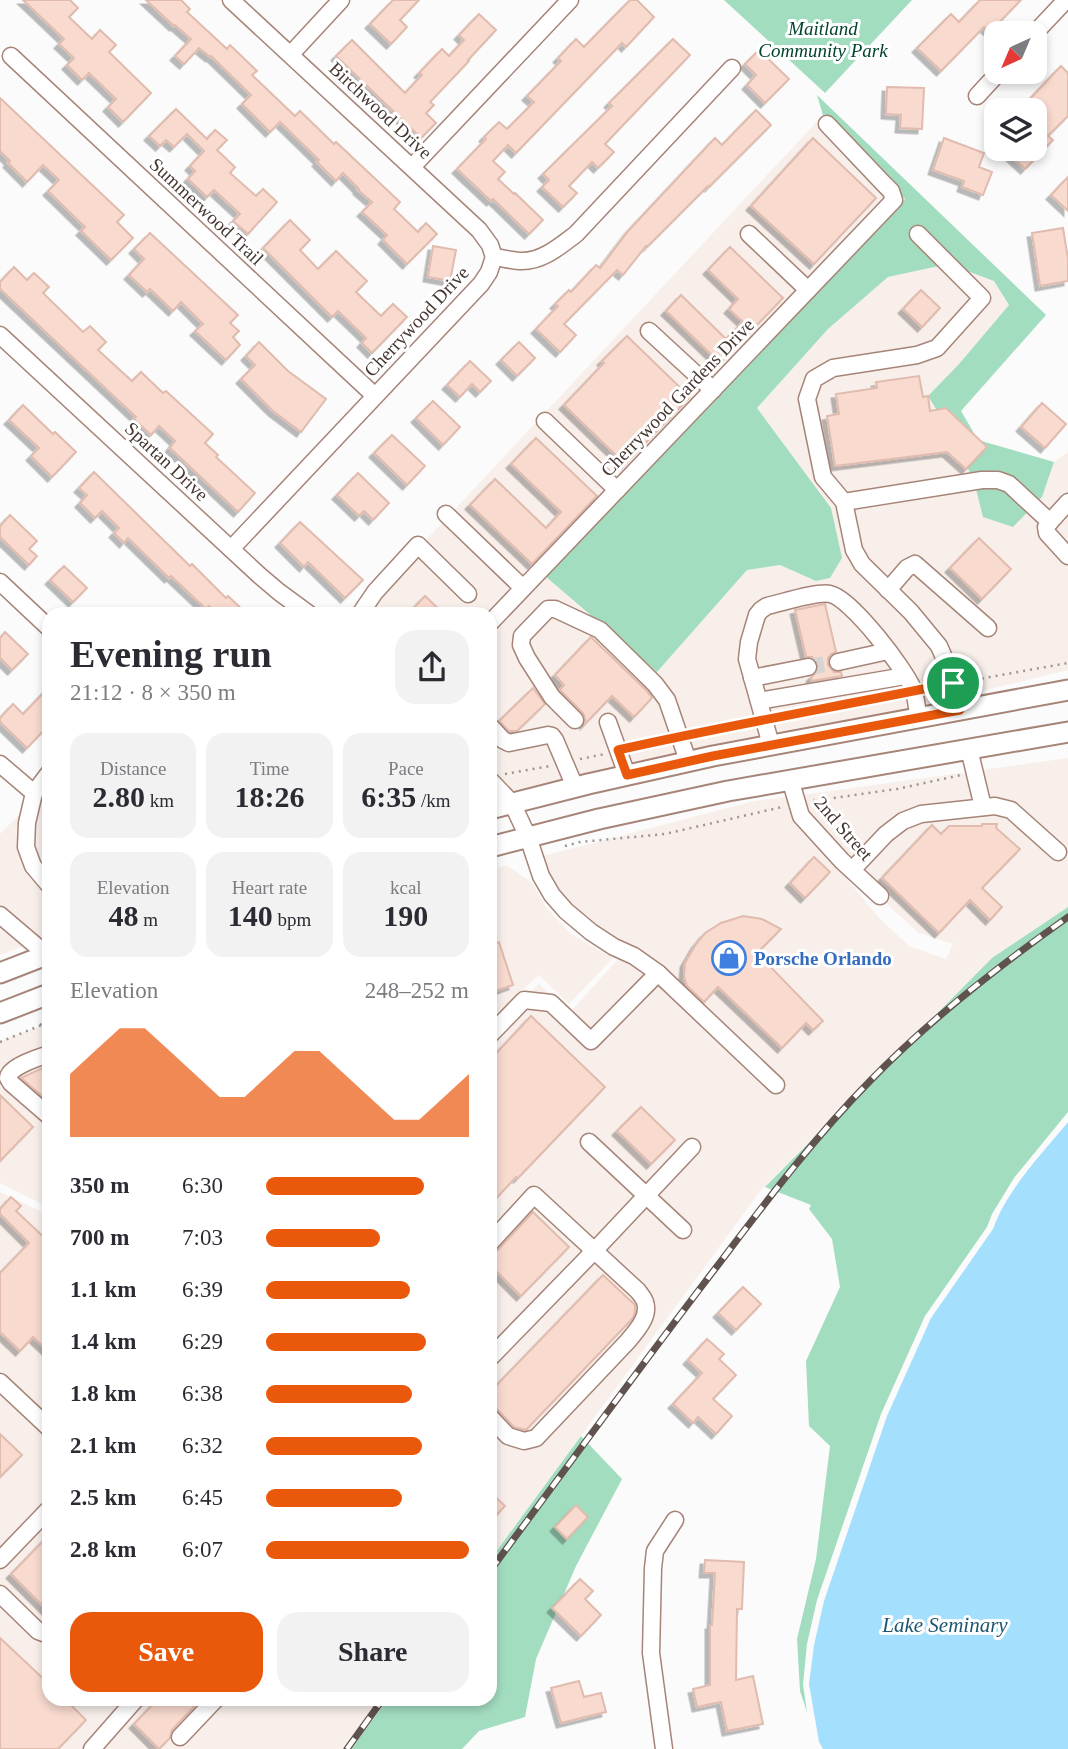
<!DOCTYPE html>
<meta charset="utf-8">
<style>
body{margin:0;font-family:Georgia,serif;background:#f2f2f3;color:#2b2b33;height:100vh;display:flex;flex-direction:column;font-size:26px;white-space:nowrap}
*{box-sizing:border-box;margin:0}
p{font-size:23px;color:#7c7c81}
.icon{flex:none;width:38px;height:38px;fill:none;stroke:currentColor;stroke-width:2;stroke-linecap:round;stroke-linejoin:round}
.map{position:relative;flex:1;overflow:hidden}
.details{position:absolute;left:42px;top:607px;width:455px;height:1099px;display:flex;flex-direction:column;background:#fff;border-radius:21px;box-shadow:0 4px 10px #0003}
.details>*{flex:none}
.needle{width:46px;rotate:224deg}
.buttons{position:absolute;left:984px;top:21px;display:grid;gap:14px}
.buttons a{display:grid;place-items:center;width:63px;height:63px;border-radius:14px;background:#fff;box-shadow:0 4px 10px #0003;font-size:35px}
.pin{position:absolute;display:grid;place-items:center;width:60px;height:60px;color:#fff;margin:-30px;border:4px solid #fff;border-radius:50%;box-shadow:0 2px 7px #0007}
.round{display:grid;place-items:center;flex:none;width:74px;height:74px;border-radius:21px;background:#f2f2f3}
.summary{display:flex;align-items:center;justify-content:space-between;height:119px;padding:0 28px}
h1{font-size:38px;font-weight:700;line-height:52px}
.figures{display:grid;grid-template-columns:repeat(3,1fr);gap:10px;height:119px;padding:7px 28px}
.figures div{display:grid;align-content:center;border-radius:18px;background:#f2f2f3;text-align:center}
.figures b{font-size:30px;font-weight:700}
.figures small{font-size:19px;font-weight:400}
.figures p{font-size:19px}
.chart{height:196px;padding:14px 28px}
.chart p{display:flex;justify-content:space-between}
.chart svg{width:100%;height:126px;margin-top:7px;fill:#ea580c;opacity:.7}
.action{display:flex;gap:14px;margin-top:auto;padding:14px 28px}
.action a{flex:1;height:80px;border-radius:21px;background:#ea580c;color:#fff;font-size:28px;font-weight:700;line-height:80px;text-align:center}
.action a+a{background:#f2f2f3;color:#2b2b33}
ul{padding:0 28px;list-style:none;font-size:23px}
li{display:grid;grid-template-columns:112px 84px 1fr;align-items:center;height:52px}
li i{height:18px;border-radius:9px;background:#ea580c}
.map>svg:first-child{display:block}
.built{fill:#f8efeb}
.green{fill:#a3ddc0}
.water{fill:#a5dffe}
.building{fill:#f8dacf;stroke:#e0bbae;stroke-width:2;filter:url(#shadow)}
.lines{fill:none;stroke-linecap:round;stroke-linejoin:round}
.minor-tunnel{stroke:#d7d4d3;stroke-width:16;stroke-dasharray:16 8;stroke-linecap:butt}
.minor-casing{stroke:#a68478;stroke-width:19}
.major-casing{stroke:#a68478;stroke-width:23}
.path{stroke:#9c9591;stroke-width:2.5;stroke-dasharray:2 5;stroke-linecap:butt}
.minor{stroke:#fff;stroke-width:16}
.major{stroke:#fff;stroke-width:19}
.rail-casing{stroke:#60534e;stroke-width:7}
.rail{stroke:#fff;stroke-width:4.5;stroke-dasharray:13;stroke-linecap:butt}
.route-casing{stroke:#fff;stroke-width:14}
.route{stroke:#ea580c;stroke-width:9}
.labels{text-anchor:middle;stroke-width:6;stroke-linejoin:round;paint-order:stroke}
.park-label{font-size:19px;font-style:italic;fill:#02442d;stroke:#fff}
.street-label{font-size:19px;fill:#473832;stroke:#fff}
.shop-label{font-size:19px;font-weight:bold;fill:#366cbe;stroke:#fff;text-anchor:start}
.water-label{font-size:21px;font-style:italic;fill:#1c5670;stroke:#fff}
</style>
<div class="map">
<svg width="1068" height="1749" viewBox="0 0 1068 1749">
<defs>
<filter id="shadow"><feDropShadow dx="-4.5" dy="4.5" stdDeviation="0" flood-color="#0004"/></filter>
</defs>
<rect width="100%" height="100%" fill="#fbfbfb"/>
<g class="built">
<path d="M823 115 825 122 847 159 885 199 488 614H357Z"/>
<path d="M948 264 994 281 1009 305 959 364 928 396 958 445 975 485 1042 497 1054 462 1068 452V670L870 719 514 794 490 769V633L545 576 657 672 747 570 780 565 816 581 831 508 757 408 828 329 888 277Z"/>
<path d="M1068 758V907L992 958 761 1190 490 1560V1027L539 984 565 1009 570 1010 574 1008 619 958V955L575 929 532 859 754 801 787 797 790 812 796 822 836 866 879 918 909 946 946 959 953 944 919 933 890 907 848 856 808 812 802 795Z"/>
<path d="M49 785V873L39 861 34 845 35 823 41 796Z"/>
<path d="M22 812 19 848 25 869 49 897V937L41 940 0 905V834Z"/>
<path d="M507 865 532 883 546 907 571 934 613 958 569 1004 539 975 490 1019V871Z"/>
<path d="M0 926 24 946 0 955Z"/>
<path d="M49 1023V1200L44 1205 0 1183V1041Z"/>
<path d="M0 1192 40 1211 44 1212 49 1209V1417L0 1371Z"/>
<path d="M0 1393 49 1439V1699H126L97 1731 107 1741 145 1699H326L333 1706 339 1699H388L351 1749H0Z"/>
</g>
<g class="green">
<path d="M724 0H912L825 93Z"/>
<path d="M817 95 1046 315 961 411 978 440 1054 462 1042 497 1013 527 983 517 975 485 958 445 928 396 959 364 1009 305 994 281 948 264 888 277 828 329 757 408 831 508 842 558 830 578 816 581 780 565 747 570 657 672 545 576 905 199 895 189 885 199 847 159 825 122Z"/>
<path d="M1068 907V1112L1014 1178 992 1214 987 1227 925 1316 881 1414 817 1600 807 1644 803 1684 807 1712 800 1691 797 1639 816 1559 830 1446 809 1426 806 1361 840 1287 832 1239 809 1209 811 1205 765 1187 992 958Z"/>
<path d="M581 1436 622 1479 576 1566 536 1659 525 1717 479 1731 462 1749H351L388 1699H490V1560Z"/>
</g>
<path class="water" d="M1068 1122V1749H823L819 1742 809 1684 814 1645 824 1601 887 1416 931 1318 993 1229C1008 1188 1041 1155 1068 1122Z"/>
<g class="building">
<path d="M23 0H70L78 8 69 17 92 39 100 30 116 45 109 52 151 93 123 122 108 107 116 99 89 73 82 80 67 65 74 58 59 44 64 39Z"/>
<path d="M146 0H181L190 9 187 12 227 49 230 45 257 71 252 75 295 116 300 111 334 144 336 142 400 202 394 209 418 232 426 223 437 234 407 264 383 240 387 235 362 212 372 202 358 190 359 189 343 173 336 181 317 162 319 160 280 122 270 132 242 104 251 95 211 56 210 57 199 48 184 64 175 56 191 39 175 25 174 26Z"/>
<path d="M393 0H419L400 20 407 27 391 44 370 24Z"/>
<path d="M630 0H637L654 17 626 47 622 43 516 153 508 145 493 161 505 172 498 179 514 194 515 193 543 220 529 234 493 199 491 201 457 169 486 139 484 137 499 122 507 129 534 102 527 96 561 61 558 58 576 39 584 47Z"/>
<path d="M980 0H1021L990 32 984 27 941 71 917 48 951 14 959 22Z"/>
<path d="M479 14 496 30 468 60 469 61 430 102 434 105 426 113 436 123 421 138 336 56 352 40 405 93 422 75 419 73 442 49 449 56 464 40 459 35Z"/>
<path d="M673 39 690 55 605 144 614 152 598 168 592 162 569 186 577 193 563 207 542 187 549 180 543 174 612 106 609 103Z"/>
<path d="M759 50 789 79 765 103 747 85 756 75 745 64Z"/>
<path d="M1061 66 1068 73V116L1048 136 1053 140 1025 169 1003 149H1034V110L1026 103Z"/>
<path d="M887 87 924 88 922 129 900 128 901 115 886 114Z"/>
<path d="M0 98 124 215 117 222 133 238 111 260 81 231 85 227 48 191 59 180 43 165 27 182 8 163 10 161 0 151Z"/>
<path d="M176 109 207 139 215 130 227 140 217 150 235 167 230 173 256 196 263 189 277 202 248 234 233 221 240 214 214 190 207 197 188 179 195 171 190 166 204 151 187 134 174 147 166 140 160 146 149 136Z"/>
<path d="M756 110 771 125 709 187 708 186 647 247 646 246 623 275 617 270 564 324 576 335 560 352 536 329 558 306 555 304 569 290 571 292 596 265 600 268 629 230 715 138 722 145Z"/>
<path d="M813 138 876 198 814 264 751 206Z"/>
<path d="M944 138 984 153 979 167 992 172 983 195 962 187 964 181 933 170Z"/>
<path d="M1068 177V211L1051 195Z"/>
<path d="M290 220 310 240 300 250 318 269 336 251 367 281 356 292 381 316 393 304 407 317 372 353 362 343 366 338 338 311 332 317 263 248Z"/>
<path d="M1063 228 1068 259V281L1040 286 1032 233Z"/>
<path d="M150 233 238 315 230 323 239 331 233 337 240 345 226 360 195 331 203 324 181 302 173 311 150 289 147 292 129 275 144 259 134 249Z"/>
<path d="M433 246 456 250 450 281 428 277Z"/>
<path d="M730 247 783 298 720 363 666 311 681 295 726 339 743 322 729 309 738 299 708 270Z"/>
<path d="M14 267 27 280 34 273 49 287 43 293 83 332 90 326 106 342 98 350 132 381 141 372 163 393 166 391 213 434 205 443 218 455 216 457 255 493 238 512 170 448 175 441 159 426 151 435 134 419 136 417 0 289V282Z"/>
<path d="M921 290 940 308 922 327 903 309Z"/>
<path d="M627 336 690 397 625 464 564 405 604 363 602 361Z"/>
<path d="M259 342 288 371 326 399 301 432 273 411 241 379 255 365 246 356Z"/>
<path d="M519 342 535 358 517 376 501 360Z"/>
<path d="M470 361 491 381 480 392 472 384 460 397 447 385Z"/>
<path d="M919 376 923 397 928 396 930 411 946 408 987 447 966 469 947 452 835 466 827 416 839 414 836 394 877 388 876 382Z"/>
<path d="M433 401 460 427 443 445 416 418Z"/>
<path d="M1042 403 1066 424 1045 448 1021 427Z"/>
<path d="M23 405 53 434 55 432 76 452 52 477 31 456 39 448 9 420Z"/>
<path d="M392 435 425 466 407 485 374 453Z"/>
<path d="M536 438 597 496 532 564 470 505 495 479 546 528 561 512 511 464Z"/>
<path d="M94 472 190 566 192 564 226 598 228 596 247 614H218L209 606 206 609 171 576 169 578 128 538 124 543 114 533 119 528 102 511 95 518 80 503 87 495 79 488Z"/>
<path d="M358 473 389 503 373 520 364 511 359 516 337 495Z"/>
<path d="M10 515 37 541 29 549 37 556 29 565 0 537V526Z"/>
<path d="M300 522 363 580 345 598 308 562 304 567 280 543Z"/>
<path d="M979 538 1011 569 982 599 950 568Z"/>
<path d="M64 566 87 588 73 602 50 580Z"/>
<path d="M425 596 444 614H408Z"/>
<path d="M825 604 836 652 831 654 828 658V665L834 672H841L842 676 812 681 811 677 818 671V664L812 657H806L795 610Z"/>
<path d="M5 632 28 654 12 670 0 658V638Z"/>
<path d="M591 637 647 691 652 698 634 717 612 696 585 724V718L583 713 560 690 564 685 555 675Z"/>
<path d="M49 687V725L27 748 0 722V718L13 704 23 714Z"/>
<path d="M533 688 545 704 517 731H509L499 721Z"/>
<path d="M982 824H997L996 828 1020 849 982 888 1002 907 990 920 970 900 939 933 882 878 932 825 941 834 949 826H982Z"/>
<path d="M814 857 830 872 805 898 790 883Z"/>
<path d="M743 916 762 919 781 929 757 953 823 1021 813 1030 806 1023 782 1048 718 987 704 1002 687 986 684 977 685 963 696 944 705 933 721 923Z"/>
<path d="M499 942 513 985 490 993V945Z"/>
<path d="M531 1016 605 1087 518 1178 516 1177 490 1205V1060Z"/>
<path d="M49 1065V1102L21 1078Z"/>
<path d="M0 1095 33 1127 0 1161Z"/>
<path d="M641 1107 675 1140 651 1164 617 1131Z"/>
<path d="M11 1197 21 1206 16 1211 49 1242V1352L33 1337 20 1351 0 1332V1273L29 1243 0 1214V1209Z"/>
<path d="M533 1212 569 1247 521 1296 490 1265V1253L498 1250Z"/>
<path d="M603 1275 635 1305V1311L633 1318 526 1430 514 1427 498 1410 490 1405V1392Z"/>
<path d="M743 1287 761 1304 736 1330 718 1313Z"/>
<path d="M707 1339 724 1354 719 1359 736 1375 713 1399 732 1416 716 1434 698 1417 693 1423 673 1404 702 1373 688 1360Z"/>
<path d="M0 1434 22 1455 0 1477Z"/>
<path d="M490 1492 505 1506 490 1522Z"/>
<path d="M576 1505 588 1517 567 1539 555 1527Z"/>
<path d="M49 1535V1612L11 1574Z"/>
<path d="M705 1560 744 1562 742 1609H737L736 1680 753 1676 763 1724 727 1731 721 1702 697 1707 693 1689 710 1685V1625H712L715 1573H704Z"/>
<path d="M580 1579 593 1591 585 1599 601 1615 581 1636 552 1608Z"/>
<path d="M0 1638 49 1684V1699H65L86 1720 58 1749H0Z"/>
<path d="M579 1681 584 1697 601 1693 606 1712 561 1723 551 1688Z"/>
<path d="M158 1699H201L172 1730 170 1738 159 1749 134 1724Z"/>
</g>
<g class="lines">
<path class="minor-tunnel" d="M808 667 838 662"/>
<g class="minor-casing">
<g id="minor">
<path d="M231 0 479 230 490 245 494 257"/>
<path d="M1034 34 1066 0"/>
<path d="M291 54 341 0"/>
<path d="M11 56 375 396"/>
<path d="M977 96 999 72"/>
<path d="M412 167 570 0"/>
<path d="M749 234 808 290"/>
<path d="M918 234 982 298 937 348 917 355 833 368 814 379 807 399 823 477 844 502 854 550 862 564 911 612 939 646 949 669 960 710"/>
<path d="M494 257C503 258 513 261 522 261 543 261 560 246 576 234L732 68"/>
<path d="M649 331 713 390"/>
<path d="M0 335 259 575 279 592 309 614"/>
<path d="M545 421 617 490"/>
<path d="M844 502 982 480H998L1009 484 1050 522 1046 527 1047 533 1068 556"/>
<path d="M446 514 523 588"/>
<path d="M1050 522 1068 502"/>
<path d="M231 549 481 284 489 272 494 257"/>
<path d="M0 582 49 628"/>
<path d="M888 590 907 568 915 564 988 628"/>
<path d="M360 614 375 592 418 545 468 594"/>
<path d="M490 623 894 200 891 191 883 183 827 124"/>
<path d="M838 662 888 651"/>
<path d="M752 678 808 667"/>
<path d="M759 701 905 676"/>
<path d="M575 720 552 697 527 658 521 645 522 636 548 609H555L600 630 655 684 667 700 688 761"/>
<path d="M608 722 627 775"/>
<path d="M490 726 503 740 509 743 548 735 552 736 555 740 575 787"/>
<path d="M771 745 747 659 749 642 757 615 761 610 767 606C781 603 818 591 830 594 851 598 906 670 914 691 916 699 917 709 919 718"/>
<path d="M969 749 983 807"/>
<path d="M0 764 34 793"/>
<path d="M49 773 34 793 27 823 26 847 33 866 49 885"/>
<path d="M790 779 801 816 842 861 880 896"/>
<path d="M490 780 512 803 528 837 541 876 552 895 566 911 591 932 614 947 634 956 658 973 776 1085"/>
<path d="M852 870 886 834 903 821 921 814 995 806 1011 810 1058 852"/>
<path d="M0 915 47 955"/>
<path d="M490 1035 524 1000 551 1003 591 1041 658 973"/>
<path d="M49 1054C40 1057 8 1067 8 1078 9 1080 10 1081 11 1083L49 1116"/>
<path d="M589 1142 683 1230"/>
<path d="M490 1243 534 1195 638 1291C640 1294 644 1298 645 1302 650 1316 637 1330 628 1341L536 1438 524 1441 508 1436 490 1417"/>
<path d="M490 1358 595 1250 692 1147"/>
<path d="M0 1382 49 1428"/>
<path d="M0 1560 49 1509"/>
<path d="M0 1594 38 1631 49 1635"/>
<path d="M180 1737 216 1699"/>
<path d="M92 1749 136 1699"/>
<path d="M664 1749 651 1653 653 1568 655 1551 675 1520"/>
</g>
</g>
<g class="major-casing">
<g id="major">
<path d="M490 809 588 784 713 756 1068 690"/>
<path d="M490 847 599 819 728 791 1068 732"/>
<path d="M0 973 49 954"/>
<path d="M0 1013 49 994"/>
</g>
</g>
<g class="path">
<path d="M968 681 1068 663"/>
<path d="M779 717 879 697"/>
<path d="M693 734 748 723"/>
<path d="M632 747 666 740"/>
<path d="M580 759 605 754"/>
<path d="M505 774 550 766"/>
<path d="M813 801 897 789 961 775"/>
<path d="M565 846 580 842 665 834 782 807"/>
<path d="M490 866 494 865"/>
<path d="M40 1025 49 1019"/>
<path d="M0 1042 49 1022"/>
</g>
<use href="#minor" class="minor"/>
<use href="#major" class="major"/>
<g class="rail-casing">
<g id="rail">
<path d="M490 1571C561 1475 632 1378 705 1282 757 1214 808 1144 869 1082 929 1020 997 967 1068 917"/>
<path d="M347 1749 383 1699"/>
</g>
</g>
<use href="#rail" class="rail"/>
</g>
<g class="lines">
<g class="route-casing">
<path id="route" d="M953 683 960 710 713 756 627 775 618 750C729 725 841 706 953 683Z"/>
</g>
<use href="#route" class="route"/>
</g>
<defs>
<g id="shop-ring" transform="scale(1.75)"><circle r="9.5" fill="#fff" stroke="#3f7fe0" stroke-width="1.5"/><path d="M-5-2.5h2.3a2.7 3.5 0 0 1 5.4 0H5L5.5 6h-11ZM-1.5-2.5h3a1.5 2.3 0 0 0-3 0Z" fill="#3f7fe0"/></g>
</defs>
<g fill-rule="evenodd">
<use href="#shop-ring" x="729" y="958"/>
</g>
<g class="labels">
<g class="park-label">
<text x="823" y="35">Maitland<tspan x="823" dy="22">Community Park</tspan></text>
</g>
<g class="street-label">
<text transform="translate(381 110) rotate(43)" y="7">Birchwood Drive</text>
<text transform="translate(207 211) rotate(43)" y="7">Summerwood Trail</text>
<text transform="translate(416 321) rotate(-47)" y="7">Cherrywood Drive</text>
<text transform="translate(677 397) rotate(-46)" y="7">Cherrywood Gardens Drive</text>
<text transform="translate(167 461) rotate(43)" y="7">Spartan Drive</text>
<text transform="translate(844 828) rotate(49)" y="7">2nd Street</text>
</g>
<g class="shop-label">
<text x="754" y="965">Porsche Orlando</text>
</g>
<g class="water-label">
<text x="945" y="1632">Lake Seminary</text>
</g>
</g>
</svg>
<div class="buttons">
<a><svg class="needle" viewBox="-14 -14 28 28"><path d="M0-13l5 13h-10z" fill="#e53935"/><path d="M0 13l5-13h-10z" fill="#7c7c81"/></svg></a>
<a><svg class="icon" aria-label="layers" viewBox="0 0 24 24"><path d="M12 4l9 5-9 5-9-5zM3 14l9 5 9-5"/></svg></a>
</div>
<div class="pin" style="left:953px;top:683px;background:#1e9e55"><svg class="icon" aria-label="arrive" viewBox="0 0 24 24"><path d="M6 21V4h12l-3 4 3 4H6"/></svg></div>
<section class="details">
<div class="summary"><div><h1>Evening run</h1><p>21:12 · 8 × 350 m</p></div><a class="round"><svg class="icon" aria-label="share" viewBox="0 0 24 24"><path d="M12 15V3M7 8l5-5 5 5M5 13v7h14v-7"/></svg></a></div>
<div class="figures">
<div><p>Distance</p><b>2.80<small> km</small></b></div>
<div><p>Time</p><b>18:26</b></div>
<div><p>Pace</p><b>6:35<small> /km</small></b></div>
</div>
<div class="figures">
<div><p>Elevation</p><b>48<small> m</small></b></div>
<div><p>Heart rate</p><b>140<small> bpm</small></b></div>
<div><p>kcal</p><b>190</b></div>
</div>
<div class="chart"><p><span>Elevation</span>248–252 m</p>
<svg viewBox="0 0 160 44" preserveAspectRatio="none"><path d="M0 44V22L10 14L20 6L30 6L40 14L50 22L60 30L70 30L80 22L90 14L100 14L110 22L120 30L130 38L140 38L150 30L160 22V44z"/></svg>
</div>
<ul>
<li><b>350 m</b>6:30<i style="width:78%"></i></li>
<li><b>700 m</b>7:03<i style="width:56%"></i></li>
<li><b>1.1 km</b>6:39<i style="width:71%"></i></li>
<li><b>1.4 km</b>6:29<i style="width:79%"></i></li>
<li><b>1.8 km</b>6:38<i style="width:72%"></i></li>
<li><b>2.1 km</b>6:32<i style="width:77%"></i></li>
<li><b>2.5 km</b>6:45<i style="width:67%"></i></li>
<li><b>2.8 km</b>6:07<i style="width:100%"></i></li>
</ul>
<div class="action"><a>Save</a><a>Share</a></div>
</section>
</div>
